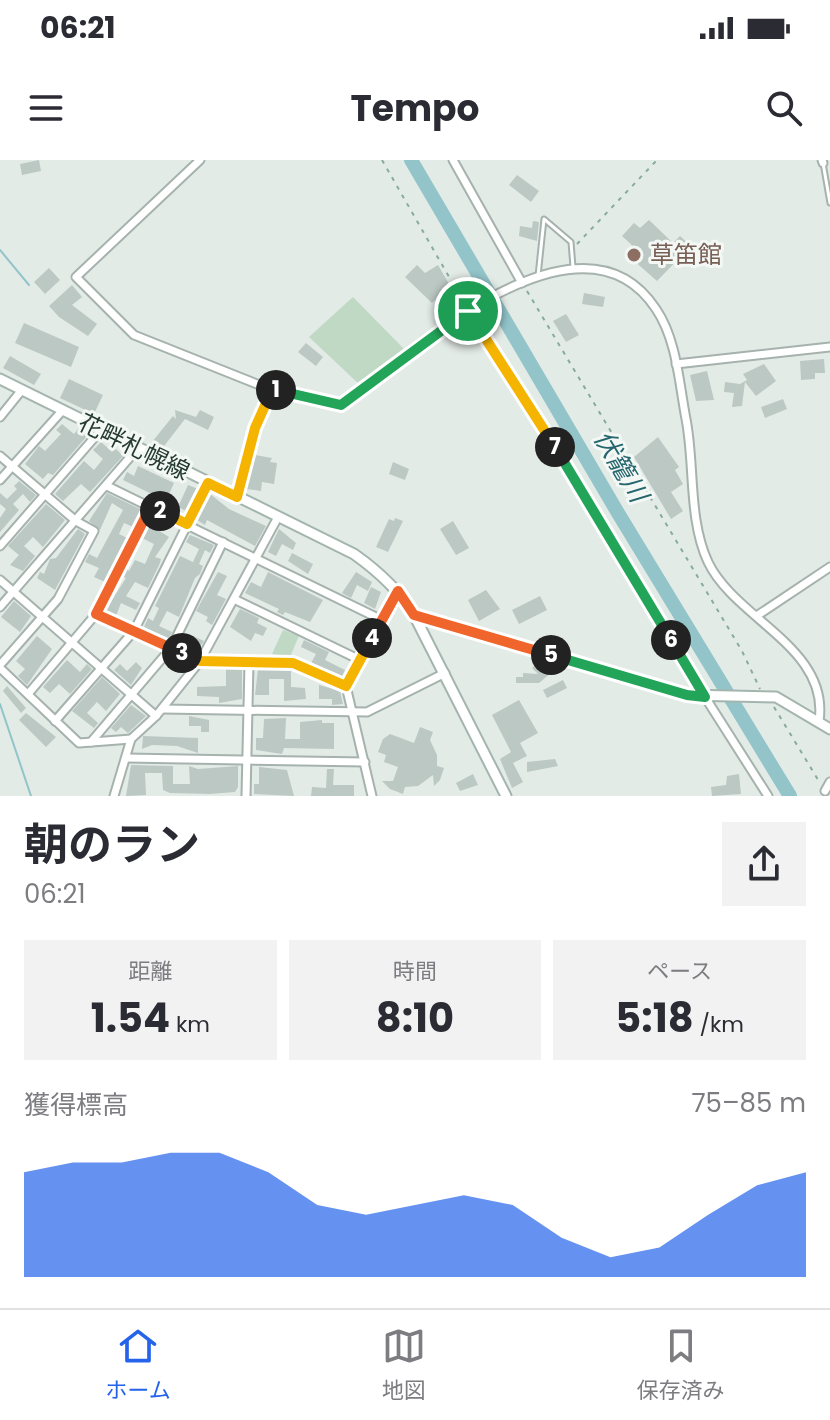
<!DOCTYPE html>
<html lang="ja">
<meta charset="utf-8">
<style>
body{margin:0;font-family:Poppins,"Noto Sans JP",sans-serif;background:#f2f2f3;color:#2b2b33;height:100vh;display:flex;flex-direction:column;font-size:30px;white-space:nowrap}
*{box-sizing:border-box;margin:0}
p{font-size:26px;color:#7c7c81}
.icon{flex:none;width:44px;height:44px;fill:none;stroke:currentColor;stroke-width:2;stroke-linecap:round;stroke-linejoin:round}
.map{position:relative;height:636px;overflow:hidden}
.panel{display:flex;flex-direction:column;background:#fff;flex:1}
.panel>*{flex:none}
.pin{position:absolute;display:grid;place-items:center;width:68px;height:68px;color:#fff;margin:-34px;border:4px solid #fff;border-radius:50%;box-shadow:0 2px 8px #0007}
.km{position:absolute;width:40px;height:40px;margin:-20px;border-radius:50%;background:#222;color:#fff;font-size:22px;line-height:40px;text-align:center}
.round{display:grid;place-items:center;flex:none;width:84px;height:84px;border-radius:0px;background:#f2f2f3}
.summary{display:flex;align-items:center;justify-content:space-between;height:136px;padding:0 24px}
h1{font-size:44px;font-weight:700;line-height:60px}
.figures{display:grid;grid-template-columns:repeat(3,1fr);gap:12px;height:136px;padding:8px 24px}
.figures div{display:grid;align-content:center;border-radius:0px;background:#f2f2f3;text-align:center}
.figures b{font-size:40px;font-weight:700}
.figures small{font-size:22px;font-weight:400}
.figures p{font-size:22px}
.chart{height:224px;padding:16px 24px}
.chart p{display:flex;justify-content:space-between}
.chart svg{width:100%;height:144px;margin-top:8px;fill:#2563eb;opacity:.7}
.status{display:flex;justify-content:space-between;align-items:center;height:56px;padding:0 40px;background:#fff;direction:ltr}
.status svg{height:22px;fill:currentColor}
header{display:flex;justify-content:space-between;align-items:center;height:104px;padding:0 24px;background:#fff;font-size:36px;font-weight:700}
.dock{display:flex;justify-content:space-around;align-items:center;height:112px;border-top:2px solid #e1e1e2;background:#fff;font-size:22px;color:#7c7c81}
.dock a{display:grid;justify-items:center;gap:4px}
.dock .current{color:#2563eb}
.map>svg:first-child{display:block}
.green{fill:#bfd9c4}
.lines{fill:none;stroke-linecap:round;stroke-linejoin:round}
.stream{stroke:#92c4c9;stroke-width:2}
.river{stroke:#92c4c9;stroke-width:14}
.building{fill:#bcc8c3}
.lane-casing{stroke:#a6b2ad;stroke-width:7}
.street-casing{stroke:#a6b2ad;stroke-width:11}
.secondary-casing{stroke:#a3b5ae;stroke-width:13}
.path{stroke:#87ab9e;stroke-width:2;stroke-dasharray:4 6;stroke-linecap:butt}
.lane{stroke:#fff;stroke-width:3}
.street{stroke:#fff;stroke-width:7}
.secondary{stroke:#fff;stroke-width:9}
.split-1-casing{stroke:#fff;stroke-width:16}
.split-2-casing{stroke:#fff;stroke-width:16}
.split-3-casing{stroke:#fff;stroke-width:16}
.split-4-casing{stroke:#fff;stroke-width:16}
.split-5-casing{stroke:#fff;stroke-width:16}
.split-6-casing{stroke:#fff;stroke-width:16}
.split-7-casing{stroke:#fff;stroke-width:16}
.split-8-casing{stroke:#fff;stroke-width:16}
.split-1{stroke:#22a559;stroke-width:10}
.split-2{stroke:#f5b400;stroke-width:10}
.split-3{stroke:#f0652b;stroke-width:10}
.split-4{stroke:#f5b400;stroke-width:10}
.split-5{stroke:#f0652b;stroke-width:10}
.split-6{stroke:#22a559;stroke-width:10}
.split-7{stroke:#22a559;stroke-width:10}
.split-8{stroke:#f5b400;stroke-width:10}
.education-dot{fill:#8d6e63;stroke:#f3f8f5;stroke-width:3}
.labels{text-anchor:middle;stroke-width:6;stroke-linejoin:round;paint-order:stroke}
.education-label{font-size:24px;fill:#785e54;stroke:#f3f8f5;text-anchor:start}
.street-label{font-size:24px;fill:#253a33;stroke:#f3f8f5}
.water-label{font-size:26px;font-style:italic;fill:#26666f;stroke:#f3f8f5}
</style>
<div class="status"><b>06:21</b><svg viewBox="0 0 49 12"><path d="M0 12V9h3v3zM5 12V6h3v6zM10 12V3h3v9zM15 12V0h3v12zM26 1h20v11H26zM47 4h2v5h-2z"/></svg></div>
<header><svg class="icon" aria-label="menu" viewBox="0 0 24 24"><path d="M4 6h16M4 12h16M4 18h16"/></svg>Tempo<svg class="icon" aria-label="search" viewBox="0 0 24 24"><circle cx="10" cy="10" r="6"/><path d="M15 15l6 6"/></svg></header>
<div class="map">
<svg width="830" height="636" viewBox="0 0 830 636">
<rect width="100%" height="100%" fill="#e3ebe7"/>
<g class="green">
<path d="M353 137 405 190 360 225 309 177Z"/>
<path d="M283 470 299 476 289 499 272 494Z"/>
</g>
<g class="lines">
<g class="stream">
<path d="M0 90 29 125"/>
<path d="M0 544 31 636"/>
</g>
<path class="river" d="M411 0 618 353 790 636"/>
</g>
<g class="building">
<path d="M39 0 41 11 22 15 20 4Z"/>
<path d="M517 15 539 31 531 42 509 25Z"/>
<path d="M649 60 673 83 680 76 691 86 657 121 632 99 635 88 622 76 634 63 640 68Z"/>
<path d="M533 61 539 62 537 81 519 76 520 66 532 68Z"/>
<path d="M417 105 425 113 438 105 449 124 441 129 444 131 432 143 405 117Z"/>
<path d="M49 108 60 120 45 134 34 122Z"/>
<path d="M72 125 82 137 72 145 97 164 88 176 59 157 49 146Z"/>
<path d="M584 133 605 137 603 147 582 144Z"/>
<path d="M566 154 579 175 566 182 553 161Z"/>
<path d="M24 163 79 187 71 207 15 183Z"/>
<path d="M306 183 323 197 316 206 298 192Z"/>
<path d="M10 196 41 214 34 225 3 208Z"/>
<path d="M824 199 825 213H815V219L801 220 800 201Z"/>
<path d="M764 204 776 221 756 236 745 222 742 246 732 247 734 233 724 232 725 222 740 224 747 220 743 214Z"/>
<path d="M707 211 714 240 696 241 690 215Z"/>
<path d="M69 219 103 235 94 254 60 238Z"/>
<path d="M783 239 787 249 765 258 761 247Z"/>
<path d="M175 250 196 257 200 250 214 257 208 270 185 259 161 290 152 282 173 256 176 259Z"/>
<path d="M62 264 74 274 79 268 87 276 53 315 48 313 43 319 25 304 39 286 45 291 61 274 56 270Z"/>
<path d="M658 277 679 307 675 310 683 324 671 332 683 351 671 359 634 297Z"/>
<path d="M101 282 112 292 115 288 123 296 90 332 81 324 63 341 55 334 84 301 94 310 103 299 93 290Z"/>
<path d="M255 295 272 298 270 302 277 303 274 324 262 322 261 331 246 329Z"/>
<path d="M393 302 409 309 405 320 389 314Z"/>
<path d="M138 306 174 323 166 341 123 320 127 312 134 316Z"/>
<path d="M19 321 36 335 30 342 23 334 13 344 19 350 0 372V358L6 349 0 344V333L7 339 17 329 14 326Z"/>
<path d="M188 325 198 329 186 351 178 347Z"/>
<path d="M107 333 142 350 133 367 124 363 119 374 127 378 105 422 94 417 99 408 85 402 89 394 97 398 123 350 112 343 100 370 89 361Z"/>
<path d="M210 334 229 349 266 366 255 386 207 360 205 365 197 360Z"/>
<path d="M46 344 65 360 43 387 33 377 24 386 35 396 23 411 10 405 19 395 8 386Z"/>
<path d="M153 356 161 359 156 369 169 377 155 397 161 399 160 403 148 428 135 422 126 436 140 443 136 450 121 443 116 456 105 451 126 418 123 417 127 409 129 411 135 400 145 404 154 384 142 378Z"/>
<path d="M395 358 403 361 388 392 376 387 389 359 394 361Z"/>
<path d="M453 361 469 388 456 395 440 369Z"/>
<path d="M78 369 85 374 55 430 37 418 40 412 44 414 50 399 56 398Z"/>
<path d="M279 369 296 383 293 390 282 384 276 396 268 392Z"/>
<path d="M190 375 214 385 210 393 205 390 199 404 203 406 200 414 195 418 179 457 167 451 159 466 172 472 168 479 144 467 148 458 153 461 159 448 155 446 180 396 193 402 199 389 186 382Z"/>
<path d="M292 393 313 404 308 414 288 401Z"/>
<path d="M218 412 227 416 217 435 226 439 212 465 206 461 208 457 196 451Z"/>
<path d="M268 412 323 440 310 462 285 452 283 455 277 452 279 449 245 433 251 422 261 427Z"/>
<path d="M356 412 372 422 368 431 357 425 351 438 342 433Z"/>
<path d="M371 427 381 432 375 449 364 443Z"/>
<path d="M486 430 500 449 479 461 468 440Z"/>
<path d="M540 436 547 450 519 464 512 450Z"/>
<path d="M14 441 31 456 20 472 1 457Z"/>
<path d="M240 449 259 458 257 463 267 468 263 476 255 473 251 481 230 467Z"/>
<path d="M186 473 204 481 197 491 182 481Z"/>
<path d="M37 476 52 489 27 525 18 516 25 509 16 501Z"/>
<path d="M304 480 329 492 325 500 345 510 342 517 311 503 316 494 301 487Z"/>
<path d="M67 500 80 512 87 504 92 509 70 534 59 524 50 533 43 527Z"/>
<path d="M541 500 552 512 539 523H516V517H523V513L538 514 532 508Z"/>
<path d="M136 502 142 508 131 525 114 510 120 504 127 511Z"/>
<path d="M226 508 242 510V539L219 543V537L197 536V527L226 526Z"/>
<path d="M258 509H291V527L305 528 306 539 284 541V519H269V535H255Z"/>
<path d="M102 517 120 534 106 551 97 542 87 553 98 563 94 568 72 551Z"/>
<path d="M563 520 567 528 547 538 543 530Z"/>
<path d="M319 525 340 531 343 544 332 545V539H319Z"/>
<path d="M7 526 26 548 21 553 3 531Z"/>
<path d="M519 540 538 573 520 583 527 596 513 603 523 622 512 628 500 599 511 592 492 555Z"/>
<path d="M131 545 146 556 128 573 121 567 116 572 111 568Z"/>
<path d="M26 553 56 577 46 587 19 560Z"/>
<path d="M189 556 209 560V572H201V566H189Z"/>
<path d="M286 558 285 579H300V562L322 560V563H334V589L284 588 282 594 256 590V578H263L264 559Z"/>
<path d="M420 567 433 572 430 580 437 595V606L444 608 440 620 434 626 433 615 418 626 405 627 403 634 390 629 382 621H393L398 607 384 602 386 595 378 592 383 579 390 574 414 583Z"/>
<path d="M143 576 198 578V593L177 586 152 585 142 589Z"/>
<path d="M555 599 558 606 527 612V602Z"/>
<path d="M131 605 173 606V624H190L189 606 198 609 238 606V627L235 632 210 634 170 633 163 630 162 613H145L146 635 126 636Z"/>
<path d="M259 607 287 610 294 636 254 634V624H259Z"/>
<path d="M327 609H334L333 625H354V636H311L312 627 326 628Z"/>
<path d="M473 614 478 625 460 631 456 623Z"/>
<path d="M739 614 741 634 712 636 711 627 726 625 727 616Z"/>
</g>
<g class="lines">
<g class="lane-casing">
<g id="lane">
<path d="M823 3 830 43"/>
<path d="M538 116 544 59 571 82 573 107"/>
</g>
</g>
<g class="street-casing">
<g id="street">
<path d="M200 0 76 117 134 175 272 230"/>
<path d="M453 0 522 123"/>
<path d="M822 0 823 3"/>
<path d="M676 204 830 187"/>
<path d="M0 257 21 231"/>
<path d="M0 296 76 361 94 371 58 439 0 505"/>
<path d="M0 320 62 251"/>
<path d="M107 326 382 460"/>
<path d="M237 337 255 268 272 230 341 245C409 193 581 35 656 149 677 180 679 223 686 259 695 305 688 359 708 402 735 459 830 488 819 561"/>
<path d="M0 386 101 270"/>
<path d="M0 420 156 556"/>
<path d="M236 440 360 500"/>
<path d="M0 447 138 288"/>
<path d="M96 454 200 501 293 503 346 526"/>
<path d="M758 455 830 407"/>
<path d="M0 508 79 583 131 579"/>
<path d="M28 534 96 454 151 346"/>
<path d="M705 537 768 636"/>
<path d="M162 549 367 552 445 513"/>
<path d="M55 561 134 471 208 323"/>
<path d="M91 582 171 488 223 382"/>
<path d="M126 598 365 602"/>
<path d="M825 631 830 622"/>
<path d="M114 636 131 579 156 556 200 501 278 357"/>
<path d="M246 636 249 503"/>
<path d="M372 636 346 526 398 431"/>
</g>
</g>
<g class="secondary-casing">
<g id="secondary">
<path d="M0 219 354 394C378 411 399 430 414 455L506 636"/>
<path d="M414 455 687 535 776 537 830 569"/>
</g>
</g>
<g class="path">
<path d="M382 0 464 143"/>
<path d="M577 84 657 0"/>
<path d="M527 131 742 491 760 529"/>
<path d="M472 156 523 233 701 528"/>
<path d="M774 547 820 623"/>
</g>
<use href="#lane" class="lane"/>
<use href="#street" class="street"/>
<use href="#secondary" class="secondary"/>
</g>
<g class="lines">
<g class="split-1-casing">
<path id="split-1" d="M276 230 341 245 468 151"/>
</g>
<g class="split-2-casing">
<path id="split-2" d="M160 351 187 364 208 323 237 337 255 268 272 230H276"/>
</g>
<g class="split-3-casing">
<path id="split-3" d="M160 351 151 346 96 454 182 493"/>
</g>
<g class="split-4-casing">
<path id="split-4" d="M182 493 200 501 293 503 346 526 372 478"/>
</g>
<g class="split-5-casing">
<path id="split-5" d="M372 478 398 431 414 455 551 495"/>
</g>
<g class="split-6-casing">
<path id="split-6" d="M551 495 687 535 705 537 671 480"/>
</g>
<g class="split-7-casing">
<path id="split-7" d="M555 287 671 480"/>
</g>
<g class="split-8-casing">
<path id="split-8" d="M468 151 555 287"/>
</g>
<use href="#split-1" class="split-1"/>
<use href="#split-2" class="split-2"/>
<use href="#split-3" class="split-3"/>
<use href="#split-4" class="split-4"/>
<use href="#split-5" class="split-5"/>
<use href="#split-6" class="split-6"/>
<use href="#split-7" class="split-7"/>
<use href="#split-8" class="split-8"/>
</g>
<circle class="education-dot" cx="634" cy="95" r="8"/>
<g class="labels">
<g class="education-label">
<text x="650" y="103">草笛館</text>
</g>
<g class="street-label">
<text transform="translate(134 287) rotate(26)" y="8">花畔札幌線</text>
</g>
<g class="water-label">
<text transform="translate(621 306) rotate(59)" y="9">伏籠川</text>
</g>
</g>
</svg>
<div class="pin" style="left:468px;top:151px;background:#1e9e55"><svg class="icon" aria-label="arrive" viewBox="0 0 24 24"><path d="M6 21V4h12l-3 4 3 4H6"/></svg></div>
<b class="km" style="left:276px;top:230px">1</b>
<b class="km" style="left:160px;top:351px">2</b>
<b class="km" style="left:182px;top:493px">3</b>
<b class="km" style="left:372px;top:478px">4</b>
<b class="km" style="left:551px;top:495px">5</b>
<b class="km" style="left:671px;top:480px">6</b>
<b class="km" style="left:555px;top:287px">7</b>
</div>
<section class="panel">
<div class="summary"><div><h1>朝のラン</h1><p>06:21</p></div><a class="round"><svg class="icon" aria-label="share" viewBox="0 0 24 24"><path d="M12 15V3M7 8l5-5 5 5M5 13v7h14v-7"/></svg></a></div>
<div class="figures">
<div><p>距離</p><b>1.54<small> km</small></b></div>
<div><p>時間</p><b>8:10</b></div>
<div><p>ペース</p><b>5:18<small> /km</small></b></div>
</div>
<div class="chart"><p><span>獲得標高</span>75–85 m</p>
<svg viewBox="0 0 160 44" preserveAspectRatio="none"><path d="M0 44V12L10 9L20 9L30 6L40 6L50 12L60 22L70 25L80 22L90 19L100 22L110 32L120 38L130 35L140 25L150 16L160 12V44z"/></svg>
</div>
</section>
<nav class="dock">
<a class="current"><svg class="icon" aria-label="home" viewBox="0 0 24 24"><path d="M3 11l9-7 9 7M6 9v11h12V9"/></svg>ホーム</a>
<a><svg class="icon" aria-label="map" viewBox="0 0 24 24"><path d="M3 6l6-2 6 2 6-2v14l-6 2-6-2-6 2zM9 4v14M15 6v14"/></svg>地図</a>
<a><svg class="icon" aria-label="saved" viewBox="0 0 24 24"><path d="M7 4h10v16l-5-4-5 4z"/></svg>保存済み</a>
</nav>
